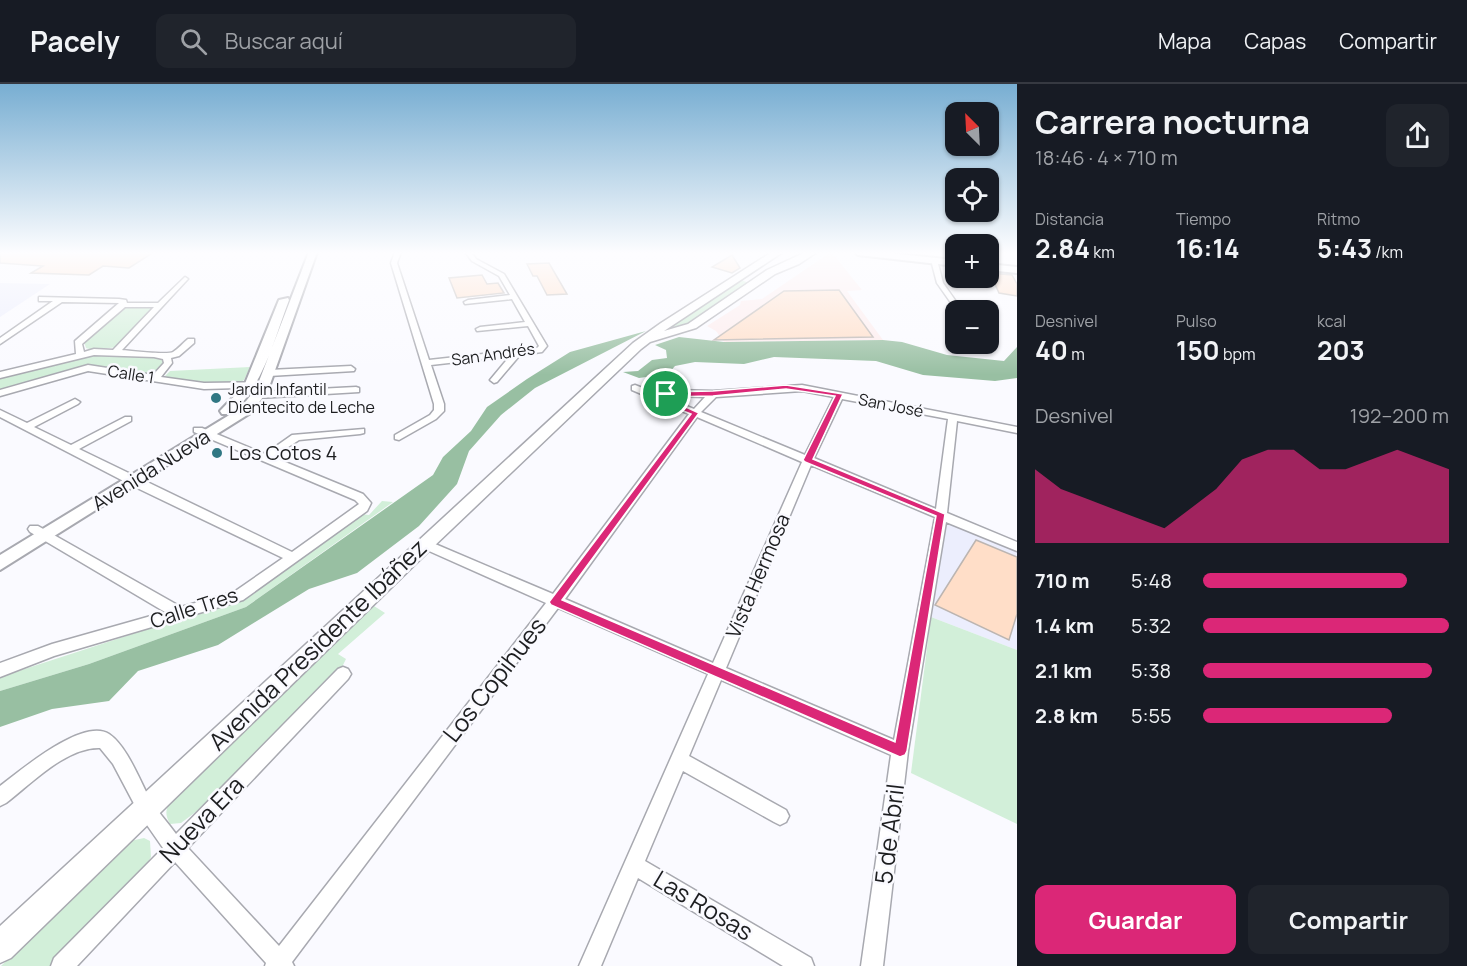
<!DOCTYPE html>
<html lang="es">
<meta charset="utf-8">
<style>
body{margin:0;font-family:Manrope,sans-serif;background:#20242c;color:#f1f3f6;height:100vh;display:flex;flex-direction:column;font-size:22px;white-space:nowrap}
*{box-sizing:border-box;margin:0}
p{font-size:20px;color:#9ea1a6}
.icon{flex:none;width:33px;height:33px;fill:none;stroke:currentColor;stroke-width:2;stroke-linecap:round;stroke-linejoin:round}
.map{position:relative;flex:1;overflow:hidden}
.side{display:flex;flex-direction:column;background:#171b24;width:450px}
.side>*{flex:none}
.needle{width:39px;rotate:336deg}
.tools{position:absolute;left:945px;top:18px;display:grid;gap:12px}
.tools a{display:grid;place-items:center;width:54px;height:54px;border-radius:12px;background:#171b24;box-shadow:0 2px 4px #0004;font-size:30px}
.pin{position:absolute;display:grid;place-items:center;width:51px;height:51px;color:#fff;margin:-26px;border:3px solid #fff;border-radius:50%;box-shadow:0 2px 6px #0007}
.round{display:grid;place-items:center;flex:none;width:63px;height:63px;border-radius:12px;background:#20242c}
.headline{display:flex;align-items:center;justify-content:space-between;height:102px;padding:0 18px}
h1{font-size:33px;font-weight:700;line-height:45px}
.metrics{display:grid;grid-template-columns:repeat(3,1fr);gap:9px;height:102px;padding:6px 18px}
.metrics div{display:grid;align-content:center}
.metrics b{font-size:26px;font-weight:700}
.metrics small{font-size:16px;font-weight:400}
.metrics p{font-size:16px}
.chart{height:168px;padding:12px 18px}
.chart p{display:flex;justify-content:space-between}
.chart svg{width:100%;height:108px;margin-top:6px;fill:#db2777;opacity:.7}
.primary-button{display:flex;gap:12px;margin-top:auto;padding:12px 18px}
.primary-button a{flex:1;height:69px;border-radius:12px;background:#db2777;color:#fff;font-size:24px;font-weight:700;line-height:69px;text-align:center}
.primary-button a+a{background:#20242c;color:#f1f3f6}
ul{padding:0 18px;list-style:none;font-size:20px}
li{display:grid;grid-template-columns:96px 72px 1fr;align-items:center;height:45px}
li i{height:15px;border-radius:8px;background:#db2777}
header{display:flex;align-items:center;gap:36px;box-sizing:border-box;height:84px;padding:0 30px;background:#171b24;border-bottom:2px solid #363941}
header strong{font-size:28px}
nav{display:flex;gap:33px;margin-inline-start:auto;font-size:21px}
.search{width:420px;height:54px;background:#20242c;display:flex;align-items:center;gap:15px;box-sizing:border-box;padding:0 21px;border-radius:12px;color:#9ea1a6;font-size:22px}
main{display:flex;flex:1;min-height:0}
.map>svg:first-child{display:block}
.commercial{fill:#fdeced}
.built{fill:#eceefd}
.green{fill:#d2efd9}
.forest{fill:#98bfa2}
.building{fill:#ffdec8;stroke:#bcb5b1;stroke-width:1.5}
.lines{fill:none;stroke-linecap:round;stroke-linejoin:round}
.street-casing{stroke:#a8a9b0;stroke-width:3}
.secondary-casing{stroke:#a8a9b0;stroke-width:4}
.primary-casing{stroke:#a8a9b0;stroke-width:3}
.street{fill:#fff;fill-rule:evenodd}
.secondary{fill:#fff;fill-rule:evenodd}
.primary{fill:#fff;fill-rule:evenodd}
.route{fill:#db2777;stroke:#fff;stroke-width:1.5;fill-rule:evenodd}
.poi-dot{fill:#307783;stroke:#fafaff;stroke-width:2}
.labels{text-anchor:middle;stroke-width:5;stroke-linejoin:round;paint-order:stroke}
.far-street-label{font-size:16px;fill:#1d1e20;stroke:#fafaff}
.far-poi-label{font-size:16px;fill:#1d1e20;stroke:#fafaff;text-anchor:start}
.poi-label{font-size:20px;fill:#1d1e20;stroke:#fafaff;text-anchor:start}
.street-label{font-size:20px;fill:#1d1e20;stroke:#fafaff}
.near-street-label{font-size:24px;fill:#1d1e20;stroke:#fafaff}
</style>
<header>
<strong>Pacely</strong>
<div class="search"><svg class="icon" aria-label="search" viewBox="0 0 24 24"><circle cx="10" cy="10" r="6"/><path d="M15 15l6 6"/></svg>Buscar aquí</div>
<nav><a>Mapa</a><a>Capas</a><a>Compartir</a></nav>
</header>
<main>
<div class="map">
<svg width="1017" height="882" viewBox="0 0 1017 882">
<rect width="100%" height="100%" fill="#fafaff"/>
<path class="commercial" d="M828 170H833L862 206 847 207 883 256 724 258 716 247 707 242 740 221 741 217 762 215Z"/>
<g class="built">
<path d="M0 199 50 200 0 233Z"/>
<path d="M946 437 1017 468V566L931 533Z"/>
</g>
<g class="green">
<path d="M741 196 749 199 685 242 669 246 672 241Z"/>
<path d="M125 222H156L118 263 92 266 86 264 84 258Z"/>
<path d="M93 269 163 273 166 279 155 290 150 291 92 282 0 307V292Z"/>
<path d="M250 283 244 296C229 305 181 299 165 292L170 287Z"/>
<path d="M382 417 393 418 246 523 89 580 0 607V593L237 516 361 430 369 431Z"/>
<path d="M374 522 385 529 338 570 346 575 340 587 197 727 181 739 170 740C165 731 165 725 171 717Z"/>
<path d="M931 533 1017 566V740L911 689Z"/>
<path d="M144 754 150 757 151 773 147 780 51 882H1L130 757Z"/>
</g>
<g class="forest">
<path d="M646 247 535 304 501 331 469 367 457 400 419 442 357 489 309 505 218 561 138 587 109 617 52 625 0 643V607L89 580 246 523 433 391 443 373 471 347 487 323 527 295 570 268Z"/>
<path d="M679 253 724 258 883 256 902 258 947 271 1004 277 1017 263V294L995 297 923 291 876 277 774 273 744 280 695 278 675 282 668 290 639 294 623 288 638 287 652 276 667 274 666 266 655 261Z"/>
</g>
<g class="building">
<path d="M0 168H154L129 184 103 182 89 191 31 189 43 182 0 179Z"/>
<path d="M732 171 740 184 732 189 712 183Z"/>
<path d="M549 179 567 210 547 211 537 192H533L527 180Z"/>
<path d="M990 189 1012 191 1017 200V212L999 209Z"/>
<path d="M482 191 487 200 498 199 504 209 457 214 449 194Z"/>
<path d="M839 206 873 253 714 256 784 207Z"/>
<path d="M976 456 1017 473V530L1009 556 935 521Z"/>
</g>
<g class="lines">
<g class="street-casing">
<g id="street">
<path d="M395 168H401L397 179 429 276 537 264 539 262 528 242 477 247 476 245 480 243 525 238 512 215 465 220 464 218 468 216 510 211 499 192 472 177 465 168H471L476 175 504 190 547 262 542 268 520 271 497 298 494 299 490 296 510 272 431 281 444 320V327L436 335 399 356 395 355V351L430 331 434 326V320L391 179Z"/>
<path d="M934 174 937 176 943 199 962 226H956L937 199 931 176Z"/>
<path d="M185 193 188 195 187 196 122 266C131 267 168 271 173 268 178 265 183 259 188 255H194V259L179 272 171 274 172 279 161 293 204 299 265 298 268 299V303L204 305 88 287 0 312V306L88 281 153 291 164 279 163 275 154 273 94 271 0 294V288L76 270 75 257 119 219 62 218 0 260V254L53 217H39V213L119 215 126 216 127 219H158ZM125 223H154L113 266 94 265 84 268 82 260Z"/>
<rect x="988" y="249" width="4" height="4"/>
<path d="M351 282 355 285 354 287 269 292 265 289 269 286Z"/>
<path d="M635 301 658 310 675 306 713 307 802 301 1017 343V349L957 337 947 429 1017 458V467L946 438 908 667 883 882H861L891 671 721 596 689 672 786 726 789 732 786 738 780 741 774 738 683 687 645 777 811 874 814 882H783L638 794 601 882H579L708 590 558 524 292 878 294 882H265L266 879 175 778 77 882H51L54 874 163 764 140 731 113 680 100 664C66 663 31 700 6 719L0 722V702C20 687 83 633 109 650 128 663 140 698 151 717 158 728 168 739 176 750L338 585 343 583 348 585 351 590 348 595 188 764 279 862 546 519 420 463 418 460 420 457H428L553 510 689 330 632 306V302ZM802 307 834 313 805 371 701 328 716 313ZM675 312 705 313 694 325 666 314ZM842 315 948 335 936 425 814 374ZM697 333 802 378 713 579 565 515ZM811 381 935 433 894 656 726 584Z"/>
<path d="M356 303 359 304V308L259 314 254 311 259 308Z"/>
<path d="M75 315 80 318 78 320 34 343 71 361 125 333H131V337L79 365 292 468 359 420 355 416 194 348V344H202L265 370 292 351 364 345V349L360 350 299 356 273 373 363 410 371 419 367 427 243 516 54 572 0 593V579L52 560 165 528 30 448 28 445 30 442H38L181 523 234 508 283 474 135 403 0 333V326L27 339Z"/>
</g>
</g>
<g class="secondary-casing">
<g id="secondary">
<path d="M309 168H317L268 306 252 328 0 486V471L231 330H222L220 327 244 302 279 216 288 214 289 216C274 256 264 299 233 329L242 322 256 305Z"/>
<path d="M854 168H878L956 176V182L858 171Z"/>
<path d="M988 180 1017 183V189L988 186Z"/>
</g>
</g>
<g class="primary-casing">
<path id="primary" d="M772 168H783L664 247 688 240 767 186 806 168H817L799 180 775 190 696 244 650 258 641 265 431 465 11 874 0 879V842L633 259 661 239Z"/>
</g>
<use href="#street" class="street"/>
<use href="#secondary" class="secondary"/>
<use href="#primary" class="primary"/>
</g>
<linearGradient id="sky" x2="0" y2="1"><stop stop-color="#78aed2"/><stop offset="0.58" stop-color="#fdfdff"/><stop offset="1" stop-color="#fdfdff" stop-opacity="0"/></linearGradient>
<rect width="1017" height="291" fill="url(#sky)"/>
<path class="route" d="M786 301 843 310 813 375 945 430 907 667 905 671 900 673 551 521 549 518 691 330 654 315V312L666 308 713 307ZM786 305 835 312 803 376 805 378 936 432 895 658 562 516 699 329 664 313 713 312Z"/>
<g class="poi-dot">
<circle cx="216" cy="314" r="6"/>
<circle cx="217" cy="369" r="6"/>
</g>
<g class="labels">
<g class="far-street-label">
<text transform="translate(493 270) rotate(-8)" y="6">San Andrés</text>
<text transform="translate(131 290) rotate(9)" y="6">Calle 1</text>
<text transform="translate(891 321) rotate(11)" y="6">San José</text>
</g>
<g class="far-poi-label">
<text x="228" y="311">Jardin Infantil<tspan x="228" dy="18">Dientecito de Leche</tspan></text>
</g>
<g class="poi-label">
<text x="229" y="376">Los Cotos 4</text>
</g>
<g class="street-label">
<text transform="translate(151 386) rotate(-32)" y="7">Avenida Nueva</text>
<text transform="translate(758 492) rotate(-67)" y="7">Vista Hermosa</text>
<text transform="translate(194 524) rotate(-18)" y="7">Calle Tres</text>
</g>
<g class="near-street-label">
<text transform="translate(318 561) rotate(-44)" y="8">Avenida Presidente Ibáñez</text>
<text transform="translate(495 596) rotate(-52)" y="8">Los Copihues</text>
<text transform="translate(202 736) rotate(-46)" y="8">Nueva Era</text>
<text transform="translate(890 750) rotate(-83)" y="8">5 de Abril</text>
<text transform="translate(703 822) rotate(31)" y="8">Las Rosas</text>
</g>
</g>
</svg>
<div class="tools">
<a><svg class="needle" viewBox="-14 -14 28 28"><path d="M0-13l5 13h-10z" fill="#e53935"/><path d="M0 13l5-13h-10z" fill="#9ea1a6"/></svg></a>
<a><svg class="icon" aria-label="locate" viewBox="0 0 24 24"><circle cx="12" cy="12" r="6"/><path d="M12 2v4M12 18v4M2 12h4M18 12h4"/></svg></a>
<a>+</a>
<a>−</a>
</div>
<div class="pin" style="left:666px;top:310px;background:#1e9e55"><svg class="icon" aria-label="arrive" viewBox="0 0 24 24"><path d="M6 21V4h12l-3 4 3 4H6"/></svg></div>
</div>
<section class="side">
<div class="headline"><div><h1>Carrera nocturna</h1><p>18:46 · 4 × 710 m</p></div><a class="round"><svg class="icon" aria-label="share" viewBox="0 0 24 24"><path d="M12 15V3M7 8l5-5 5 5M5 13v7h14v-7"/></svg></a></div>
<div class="metrics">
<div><p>Distancia</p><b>2.84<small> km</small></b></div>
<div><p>Tiempo</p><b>16:14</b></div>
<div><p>Ritmo</p><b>5:43<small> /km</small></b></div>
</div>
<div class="metrics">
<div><p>Desnivel</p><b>40<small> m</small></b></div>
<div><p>Pulso</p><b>150<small> bpm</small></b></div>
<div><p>kcal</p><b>203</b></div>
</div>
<div class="chart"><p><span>Desnivel</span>192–200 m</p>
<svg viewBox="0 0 160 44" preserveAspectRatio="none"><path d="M0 44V14L10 22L20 26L30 30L40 34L50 38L60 30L70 22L80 10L90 6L100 6L110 14L120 14L130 10L140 6L150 10L160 14V44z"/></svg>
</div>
<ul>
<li><b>710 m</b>5:48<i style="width:83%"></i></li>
<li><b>1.4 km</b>5:32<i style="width:100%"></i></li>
<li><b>2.1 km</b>5:38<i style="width:93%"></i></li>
<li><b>2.8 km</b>5:55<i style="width:77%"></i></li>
</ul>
<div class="primary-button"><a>Guardar</a><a>Compartir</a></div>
</section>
</main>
